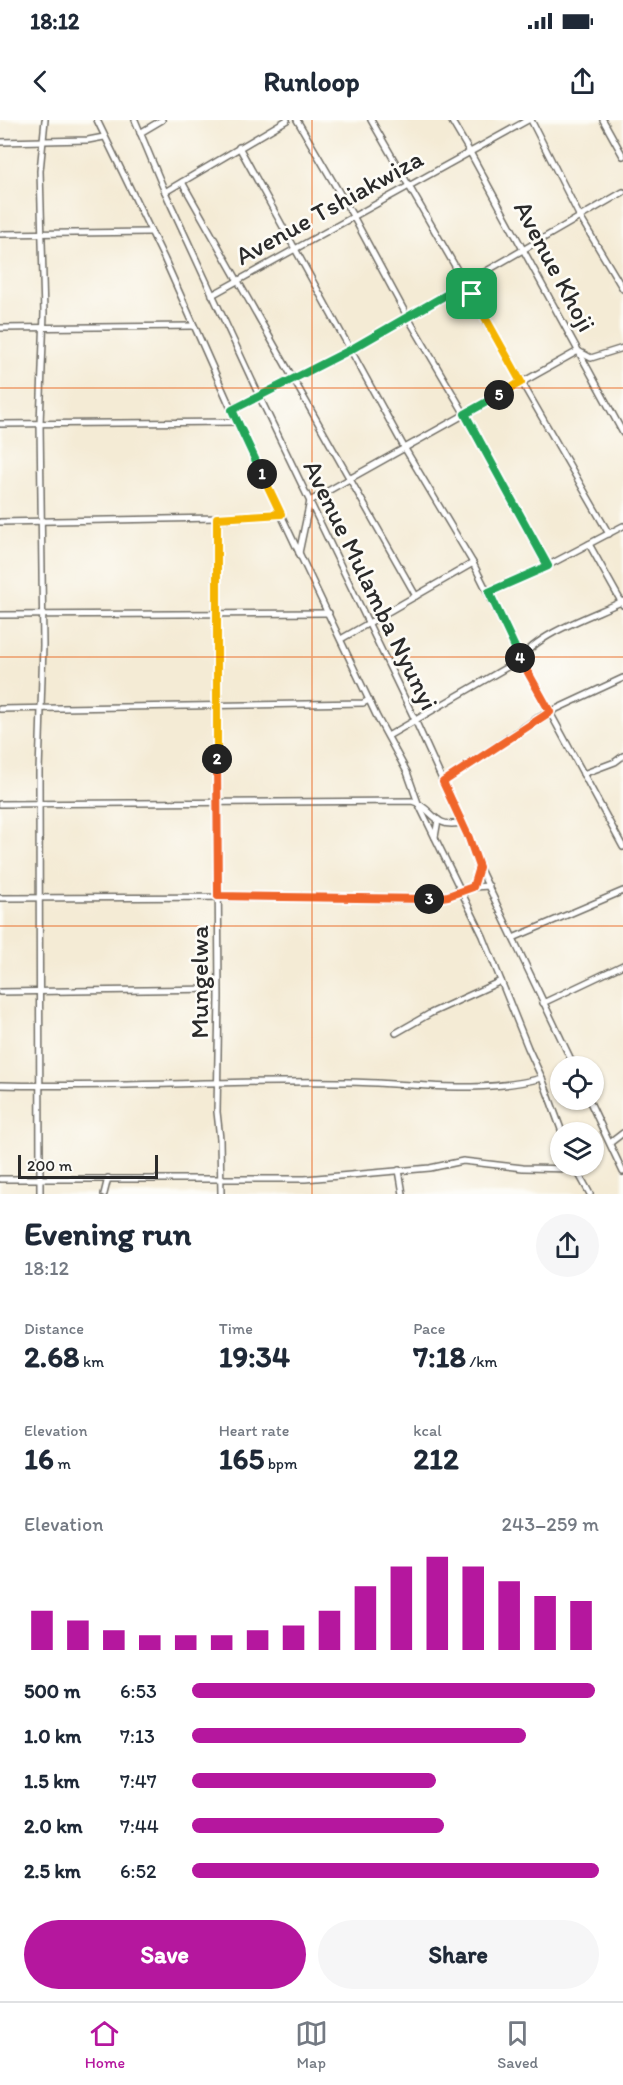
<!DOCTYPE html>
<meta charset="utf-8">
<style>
body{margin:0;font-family:Itim,sans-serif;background:#f6f6f7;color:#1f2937;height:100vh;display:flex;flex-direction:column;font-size:22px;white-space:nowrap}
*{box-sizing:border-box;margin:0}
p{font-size:20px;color:#747a83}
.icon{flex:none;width:33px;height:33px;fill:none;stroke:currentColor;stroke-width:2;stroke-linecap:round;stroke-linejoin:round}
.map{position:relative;height:1074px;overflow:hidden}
.drawer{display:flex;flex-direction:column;background:#fff;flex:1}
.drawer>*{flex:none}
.tools{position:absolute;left:550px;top:936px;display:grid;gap:12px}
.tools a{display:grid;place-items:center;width:54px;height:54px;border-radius:50%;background:#fff;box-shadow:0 2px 4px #0004;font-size:30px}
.scale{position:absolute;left:18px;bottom:15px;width:140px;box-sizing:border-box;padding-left:6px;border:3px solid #2b2b2b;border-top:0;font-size:16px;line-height:21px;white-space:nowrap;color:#2b2b2b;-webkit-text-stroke:4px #fdfcf7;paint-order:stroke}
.pin{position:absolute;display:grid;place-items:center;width:51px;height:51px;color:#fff;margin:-26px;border-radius:12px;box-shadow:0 3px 9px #0006}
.km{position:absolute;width:30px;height:30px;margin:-15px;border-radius:50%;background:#222;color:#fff;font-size:16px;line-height:30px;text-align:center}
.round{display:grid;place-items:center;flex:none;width:63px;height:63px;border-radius:32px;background:#f6f6f7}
.headline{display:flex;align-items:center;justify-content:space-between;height:102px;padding:0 24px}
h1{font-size:33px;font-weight:700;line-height:45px}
.stats{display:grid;grid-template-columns:repeat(3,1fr);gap:9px;height:102px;padding:6px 24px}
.stats div{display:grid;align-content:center}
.stats b{font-size:30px;font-weight:700}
.stats small{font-size:16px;font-weight:400}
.stats p{font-size:16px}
.chart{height:168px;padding:12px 24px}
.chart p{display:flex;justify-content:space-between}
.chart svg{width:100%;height:108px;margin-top:6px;stroke:#b5179e;stroke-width:6}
.button{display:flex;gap:12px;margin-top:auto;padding:12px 24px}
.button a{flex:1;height:69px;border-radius:36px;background:#b5179e;color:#fff;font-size:24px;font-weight:700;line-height:69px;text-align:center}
.button a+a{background:#f6f6f7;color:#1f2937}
ul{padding:0 24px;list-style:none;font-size:20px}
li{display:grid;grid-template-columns:96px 72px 1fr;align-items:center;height:45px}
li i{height:15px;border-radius:8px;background:#b5179e}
.status{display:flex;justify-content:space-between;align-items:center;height:42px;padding:0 30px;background:#fff;direction:ltr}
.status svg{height:16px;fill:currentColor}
header{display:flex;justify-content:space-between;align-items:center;height:78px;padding:0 24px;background:#fff;font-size:27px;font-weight:700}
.tabs{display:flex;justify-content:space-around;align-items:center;height:84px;border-top:2px solid #e0e1e3;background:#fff;font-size:16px;color:#747a83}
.tabs a{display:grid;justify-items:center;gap:3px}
.tabs .current{color:#b5179e}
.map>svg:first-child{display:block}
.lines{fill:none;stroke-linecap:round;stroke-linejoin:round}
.street-casing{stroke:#716e66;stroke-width:8}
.street{stroke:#fff;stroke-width:5}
.split-1-casing{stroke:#fff;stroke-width:12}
.split-2-casing{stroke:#fff;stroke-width:12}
.split-3-casing{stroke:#fff;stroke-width:12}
.split-4-casing{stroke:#fff;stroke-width:12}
.split-5-casing{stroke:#fff;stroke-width:12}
.split-6-casing{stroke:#fff;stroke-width:12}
.split-1{stroke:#22a559;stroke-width:8}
.split-2{stroke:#f5b400;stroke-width:8}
.split-3{stroke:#f0652b;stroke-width:8}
.split-4{stroke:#f0652b;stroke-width:8}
.split-5{stroke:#22a559;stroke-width:8}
.split-6{stroke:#f5b400;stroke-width:8}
.grid{fill:none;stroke:#e8590c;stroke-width:1.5;stroke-opacity:0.55}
.labels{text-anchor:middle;stroke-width:5;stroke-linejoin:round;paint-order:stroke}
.street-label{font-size:26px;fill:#2b2b2b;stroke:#fdfcf7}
</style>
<div class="status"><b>18:12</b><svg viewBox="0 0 49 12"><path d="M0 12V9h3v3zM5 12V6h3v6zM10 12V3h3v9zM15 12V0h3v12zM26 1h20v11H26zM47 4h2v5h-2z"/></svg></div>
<header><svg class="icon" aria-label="back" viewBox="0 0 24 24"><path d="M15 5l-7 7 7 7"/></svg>Runloop<svg class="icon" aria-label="share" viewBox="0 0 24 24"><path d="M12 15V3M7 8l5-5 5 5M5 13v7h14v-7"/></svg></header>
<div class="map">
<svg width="623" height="1074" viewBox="0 0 623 1074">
<rect width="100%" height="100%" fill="#fdfcf7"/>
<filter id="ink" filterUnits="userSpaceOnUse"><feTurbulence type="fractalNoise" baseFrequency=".0167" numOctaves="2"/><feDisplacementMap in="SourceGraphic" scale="12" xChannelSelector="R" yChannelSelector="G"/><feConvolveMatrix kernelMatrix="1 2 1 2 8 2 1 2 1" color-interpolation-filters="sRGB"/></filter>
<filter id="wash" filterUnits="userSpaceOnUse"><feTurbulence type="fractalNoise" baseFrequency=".008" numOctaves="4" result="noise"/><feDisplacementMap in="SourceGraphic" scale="24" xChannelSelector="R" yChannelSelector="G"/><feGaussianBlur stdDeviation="1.35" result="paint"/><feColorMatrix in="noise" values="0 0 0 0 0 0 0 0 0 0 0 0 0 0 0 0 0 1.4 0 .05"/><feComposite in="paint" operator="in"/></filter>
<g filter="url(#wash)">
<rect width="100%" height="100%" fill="#f4ebd5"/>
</g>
<g filter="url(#ink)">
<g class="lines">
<g class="street-casing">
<g id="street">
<path d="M97 0 164 138 237 302 377 597 407 652 418 683 483 816 528 928 542 958 562 1012"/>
<path d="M135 0 165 72 262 282 416 602 469 719 479 747 574 946"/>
<path d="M297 0 353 96 407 196 470 303 547 446"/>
<path d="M371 0 609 414"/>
<path d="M451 0 471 34 623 313"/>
<path d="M531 0 580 97 623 169"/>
<path d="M603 0 623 36"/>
<path d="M140 13 162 0"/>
<path d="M0 22 88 20 104 17"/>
<path d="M239 27 404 327 473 443 521 539 623 727"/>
<path d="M182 62 416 476"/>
<path d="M165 72 287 0"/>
<path d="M0 114 150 112"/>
<path d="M212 175 528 0"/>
<path d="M0 208 194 206"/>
<path d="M232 290 350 230 623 72"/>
<path d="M0 304 237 302"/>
<path d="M217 398 216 457 219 877 217 992 220 1019 221 1074"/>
<path d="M0 402 217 398 281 394"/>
<path d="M589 424 623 485"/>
<path d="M299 433 310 381 578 231 591 238 623 228"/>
<path d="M489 472 547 446 623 406"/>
<path d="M0 495 329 493"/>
<path d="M341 519 473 443"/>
<path d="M0 589 363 583 369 580"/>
<path d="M388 616 521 539C538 513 594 495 623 481"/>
<path d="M583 654 615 642 623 636"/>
<path d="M443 662 539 597 623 558"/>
<path d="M0 684 412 681C433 687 433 709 460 703"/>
<path d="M435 717 438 700"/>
<path d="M473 767 479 747"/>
<path d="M0 778 292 777 414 780 435 779 473 767 489 766"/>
<path d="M513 818 623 771"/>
<path d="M0 872 218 869"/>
<path d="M543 883 623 845"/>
<path d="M396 913 431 893 501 861"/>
<path d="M0 965C116 968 231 960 347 962 413 963 477 975 542 958"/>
<path d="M589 980 623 1052"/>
<path d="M610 1023 623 1013"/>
<path d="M575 1047 590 1074"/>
<path d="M399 1050 403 1074"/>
<path d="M0 1059H305L430 1048 463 1041 523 1048 576 1049"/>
<path d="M40 1074 39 652 43 525 40 304 44 193 40 51 45 0"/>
<path d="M104 1074 108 1058"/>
</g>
</g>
<use href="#street" class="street"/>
</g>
</g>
<g class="lines" filter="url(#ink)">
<g class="split-1-casing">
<path id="split-1" d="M262 354 232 290 350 230 465 164 472 174"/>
</g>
<g class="split-2-casing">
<path id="split-2" d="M217 639V398L281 394 262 354"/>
</g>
<g class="split-3-casing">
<path id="split-3" d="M217 639 218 776 429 779"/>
</g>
<g class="split-4-casing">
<path id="split-4" d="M429 779 448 776 473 767 479 747 469 718 443 662 550 592 520 538"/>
</g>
<g class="split-5-casing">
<path id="split-5" d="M499 275 465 294 548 446 489 472 520 538"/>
</g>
<g class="split-6-casing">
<path id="split-6" d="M472 174 521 262 499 275"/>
</g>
<use href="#split-1" class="split-1"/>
<use href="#split-2" class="split-2"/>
<use href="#split-3" class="split-3"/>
<use href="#split-4" class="split-4"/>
<use href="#split-5" class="split-5"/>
<use href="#split-6" class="split-6"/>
</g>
<path class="grid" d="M312 0V1074M0 268H623M0 537H623M0 806H623"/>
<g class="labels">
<g class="street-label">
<text transform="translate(329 87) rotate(-29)" y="9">Avenue Tshiakwiza</text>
<text transform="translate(555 146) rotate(62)" y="9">Avenue Khoji</text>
<text transform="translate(371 465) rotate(64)" y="9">Avenue Mulamba Nyunyi</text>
<text transform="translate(199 862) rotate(-90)" y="9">Mungelwa</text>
</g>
</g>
</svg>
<div class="tools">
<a><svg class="icon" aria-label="locate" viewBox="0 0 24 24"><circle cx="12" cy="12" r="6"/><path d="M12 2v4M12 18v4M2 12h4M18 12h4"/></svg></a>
<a><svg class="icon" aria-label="layers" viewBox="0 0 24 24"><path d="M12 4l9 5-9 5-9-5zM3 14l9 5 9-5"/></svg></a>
</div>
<div class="scale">200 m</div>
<div class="pin" style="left:472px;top:174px;background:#1e9e55"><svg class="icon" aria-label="arrive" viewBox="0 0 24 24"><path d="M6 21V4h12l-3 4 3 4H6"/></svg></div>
<b class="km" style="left:262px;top:354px">1</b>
<b class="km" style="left:217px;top:639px">2</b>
<b class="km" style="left:429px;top:779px">3</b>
<b class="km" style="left:520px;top:538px">4</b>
<b class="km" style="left:499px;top:275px">5</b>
</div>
<section class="drawer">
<div class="headline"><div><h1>Evening run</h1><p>18:12</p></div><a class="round"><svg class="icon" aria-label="share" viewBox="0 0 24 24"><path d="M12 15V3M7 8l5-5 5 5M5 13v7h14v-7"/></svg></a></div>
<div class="stats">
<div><p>Distance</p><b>2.68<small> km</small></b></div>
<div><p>Time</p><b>19:34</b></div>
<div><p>Pace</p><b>7:18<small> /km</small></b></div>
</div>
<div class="stats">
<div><p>Elevation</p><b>16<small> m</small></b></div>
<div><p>Heart rate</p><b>165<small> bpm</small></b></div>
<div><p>kcal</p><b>212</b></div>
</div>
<div class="chart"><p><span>Elevation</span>243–259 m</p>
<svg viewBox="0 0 160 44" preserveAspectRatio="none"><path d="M5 44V28M15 44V32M25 44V36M35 44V38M45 44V38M55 44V38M65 44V36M75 44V34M85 44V28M95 44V18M105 44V10M115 44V6M125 44V10M135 44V16M145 44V22M155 44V24"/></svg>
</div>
<ul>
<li><b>500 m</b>6:53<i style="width:99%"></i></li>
<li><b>1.0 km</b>7:13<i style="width:82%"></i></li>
<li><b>1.5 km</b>7:47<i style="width:60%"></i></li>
<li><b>2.0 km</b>7:44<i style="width:62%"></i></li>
<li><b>2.5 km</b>6:52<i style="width:100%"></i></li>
</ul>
<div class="button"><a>Save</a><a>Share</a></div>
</section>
<nav class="tabs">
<a class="current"><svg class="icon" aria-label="home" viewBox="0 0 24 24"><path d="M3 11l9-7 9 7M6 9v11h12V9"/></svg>Home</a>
<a><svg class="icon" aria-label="map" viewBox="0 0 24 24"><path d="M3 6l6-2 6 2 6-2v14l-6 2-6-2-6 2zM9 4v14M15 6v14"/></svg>Map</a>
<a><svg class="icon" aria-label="saved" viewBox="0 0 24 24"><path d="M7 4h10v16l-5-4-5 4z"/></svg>Saved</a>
</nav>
